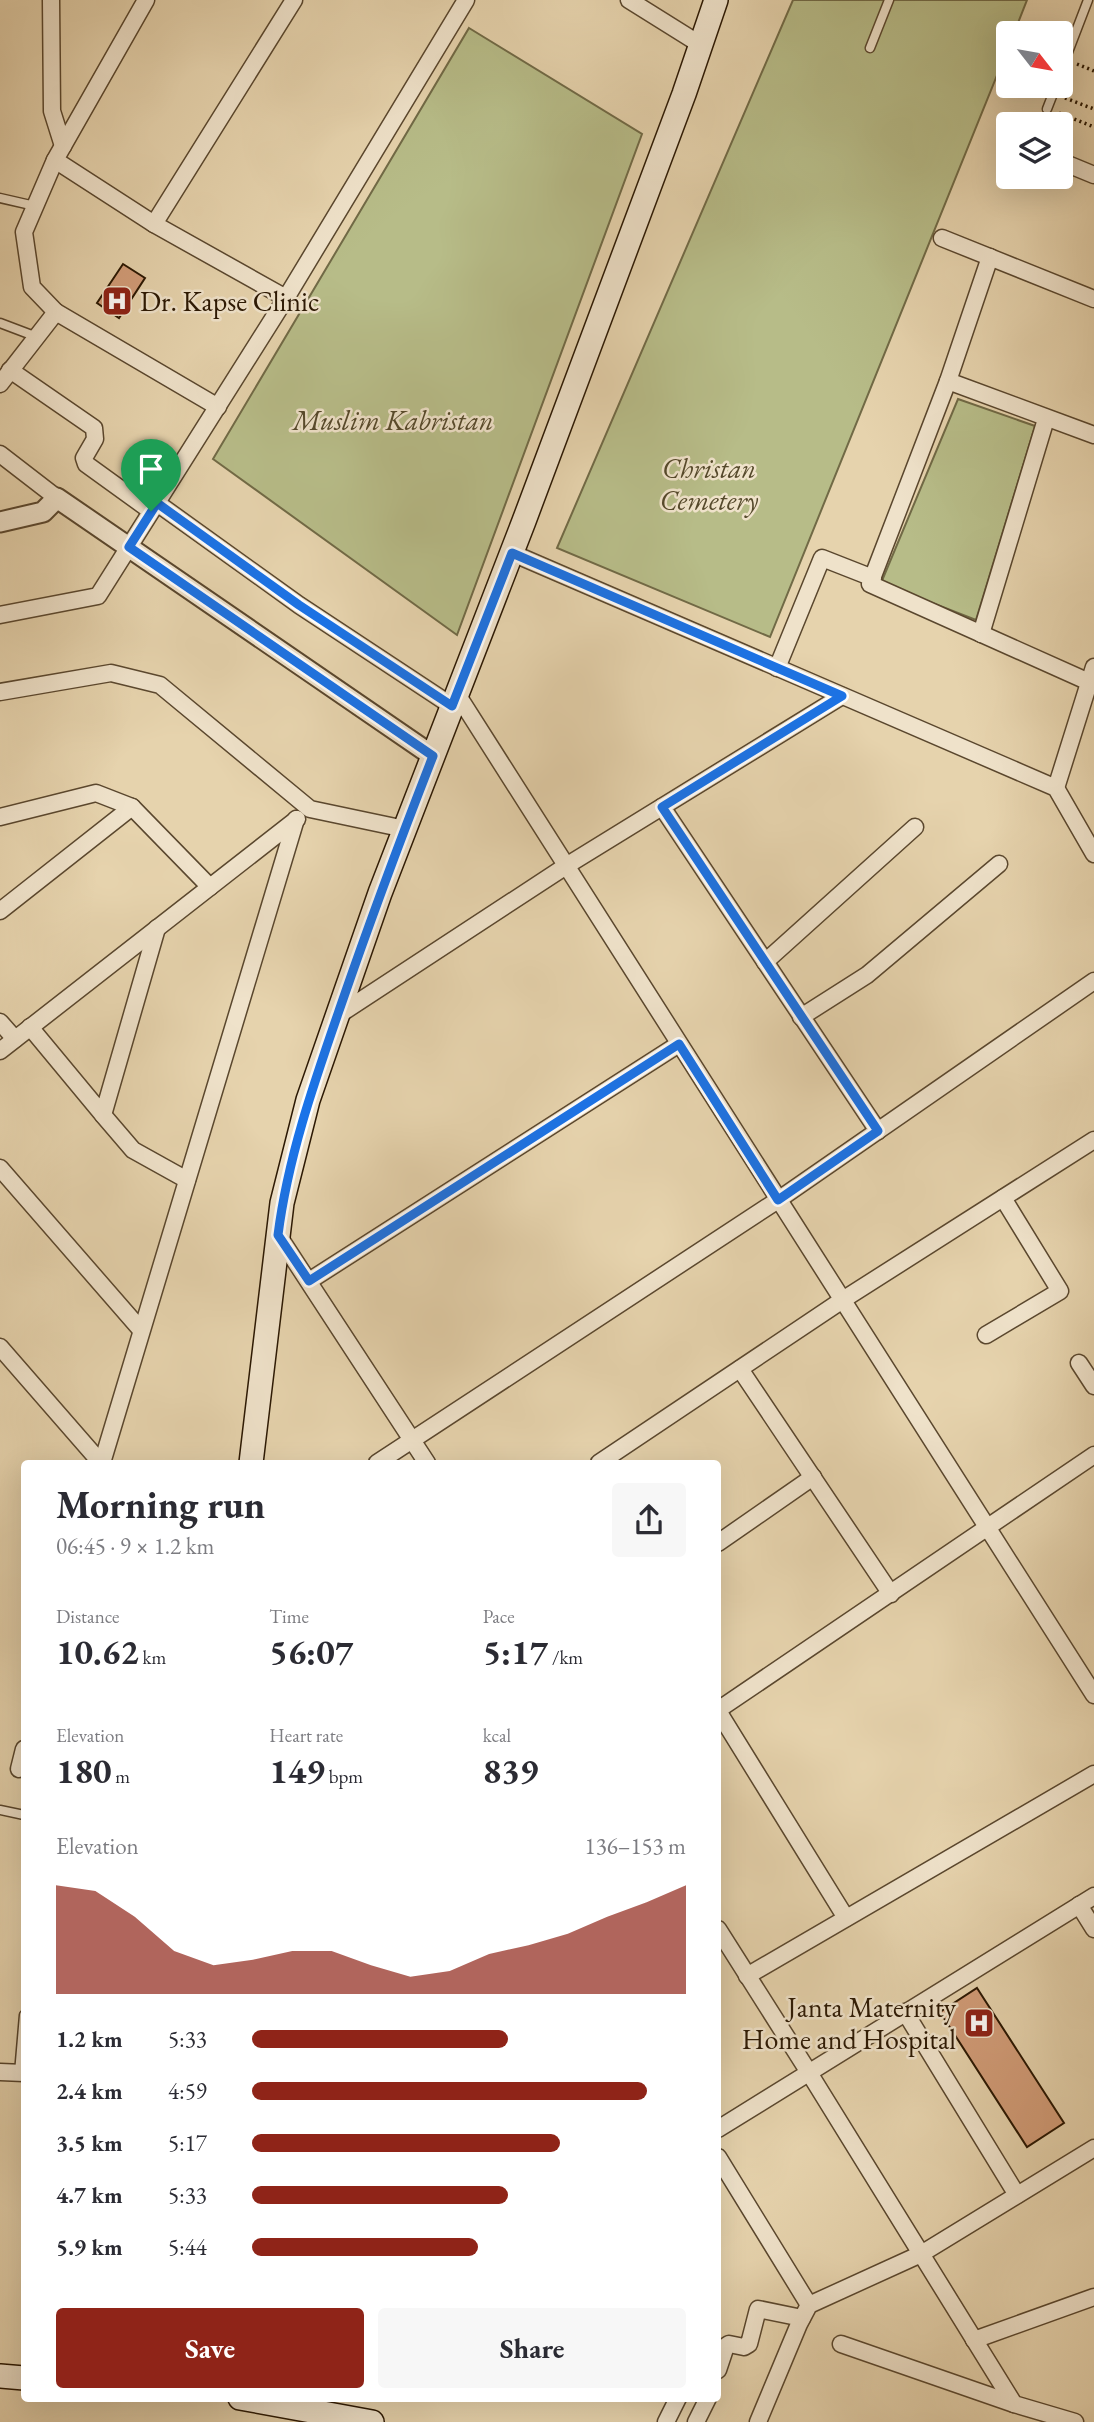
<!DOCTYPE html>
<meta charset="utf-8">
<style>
body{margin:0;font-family:"EB Garamond",serif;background:#f7f7f7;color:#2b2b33;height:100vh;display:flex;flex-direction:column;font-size:26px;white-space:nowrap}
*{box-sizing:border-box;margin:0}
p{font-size:23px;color:#7c7c81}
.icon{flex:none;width:38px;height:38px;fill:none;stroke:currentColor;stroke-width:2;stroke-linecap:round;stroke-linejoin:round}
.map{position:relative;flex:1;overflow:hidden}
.panel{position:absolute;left:21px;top:1460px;width:700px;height:942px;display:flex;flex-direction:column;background:#fff;border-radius:7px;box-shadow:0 7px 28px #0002}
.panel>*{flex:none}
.needle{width:46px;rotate:121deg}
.tools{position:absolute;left:996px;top:21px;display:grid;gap:14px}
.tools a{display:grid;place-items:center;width:77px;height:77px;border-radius:7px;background:#fff;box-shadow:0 7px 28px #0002;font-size:35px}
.pin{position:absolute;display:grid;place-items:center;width:60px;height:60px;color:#fff;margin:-72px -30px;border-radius:50% 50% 50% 0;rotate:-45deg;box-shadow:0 0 7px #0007}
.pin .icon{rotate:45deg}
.round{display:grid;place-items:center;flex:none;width:74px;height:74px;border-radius:7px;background:#f7f7f7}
.head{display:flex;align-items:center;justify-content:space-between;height:119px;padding:0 35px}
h1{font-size:38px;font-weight:700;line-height:52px}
.figures{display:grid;grid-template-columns:repeat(3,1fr);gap:10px;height:119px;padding:7px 35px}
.figures div{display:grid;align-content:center}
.figures b{font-size:35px;font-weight:700}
.figures small{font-size:19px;font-weight:400}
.figures p{font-size:19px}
.chart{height:196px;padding:14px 35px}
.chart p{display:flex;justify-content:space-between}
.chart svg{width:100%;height:126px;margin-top:7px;fill:#8f2418;opacity:.7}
.button{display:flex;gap:14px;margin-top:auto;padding:14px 35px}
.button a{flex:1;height:80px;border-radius:7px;background:#8f2418;color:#fff;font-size:28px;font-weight:700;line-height:80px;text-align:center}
.button a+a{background:#f7f7f7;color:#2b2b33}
ul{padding:0 35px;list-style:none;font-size:23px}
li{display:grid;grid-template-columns:112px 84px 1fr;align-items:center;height:52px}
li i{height:18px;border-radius:9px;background:#8f2418}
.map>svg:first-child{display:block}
.green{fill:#b7bc88;stroke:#716a46;stroke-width:2}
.building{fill:#d29d79;stroke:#2b1803;stroke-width:2}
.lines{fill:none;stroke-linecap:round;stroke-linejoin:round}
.service-casing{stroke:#5a472e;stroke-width:11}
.minor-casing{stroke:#5a472e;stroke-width:19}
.tertiary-casing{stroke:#5a472e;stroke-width:23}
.secondary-casing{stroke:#2b1803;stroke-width:26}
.path{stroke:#2b1803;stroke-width:3.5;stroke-dasharray:2 3.5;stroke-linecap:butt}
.service{stroke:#efe2ca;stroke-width:8}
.minor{stroke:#efe2ca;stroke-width:16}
.tertiary{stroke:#efe2ca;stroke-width:19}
.secondary{stroke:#efe2ca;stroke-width:23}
.route-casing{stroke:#fff;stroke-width:14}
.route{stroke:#1a73e8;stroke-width:9}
.labels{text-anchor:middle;stroke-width:5;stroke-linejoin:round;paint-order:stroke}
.poi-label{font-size:28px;fill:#2b1803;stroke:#efe2ca;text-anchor:start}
.park-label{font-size:28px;font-style:italic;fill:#55492b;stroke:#efe2ca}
</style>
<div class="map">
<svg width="1094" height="2422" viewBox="0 0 1094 2422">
<rect width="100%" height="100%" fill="#e6d3ad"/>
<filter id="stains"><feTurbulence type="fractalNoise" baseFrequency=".00286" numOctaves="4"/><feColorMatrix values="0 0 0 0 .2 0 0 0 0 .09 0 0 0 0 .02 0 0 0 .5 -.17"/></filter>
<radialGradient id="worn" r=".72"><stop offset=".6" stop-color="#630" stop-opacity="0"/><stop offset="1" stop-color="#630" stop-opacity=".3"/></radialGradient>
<g class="green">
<path d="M793 0H1027L1014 33H1008V48L770 637 557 548Z"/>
<path d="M469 28 642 134 457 635 213 459Z"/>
<path d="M958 399 1035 426 976 620 881 583Z"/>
</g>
<g class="building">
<path d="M123 264 145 278 119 318 97 303Z"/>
<path d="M977 1988 1064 2123 1027 2147 940 2012Z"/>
</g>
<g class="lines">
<g class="service-casing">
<g id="service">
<path d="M870 48 889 0"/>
<path d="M1060 73 1088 0"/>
<path d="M1047 109 1056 86"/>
<path d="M0 198 35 206"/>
<path d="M0 323 37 337"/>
<path d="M0 1810 24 1815"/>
<path d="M19 2073 24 2015"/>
</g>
</g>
<g class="minor-casing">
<g id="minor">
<path d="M51 0 52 111 63 146"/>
<path d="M146 0 55 160 154 224"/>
<path d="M294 0 154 224 286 298 466 0"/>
<path d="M629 0 701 45"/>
<path d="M55 160 24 232 32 287 56 312"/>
<path d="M1060 161 1094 175"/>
<path d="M942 238 1094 299"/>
<path d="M990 257 948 381 1094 435"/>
<path d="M10 370 94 428 95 439 84 458 86 464 151 511"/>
<path d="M948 381 870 584 1089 682"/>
<path d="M0 384 56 312 218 407"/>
<path d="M0 454 57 498"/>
<path d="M157 503 299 605 452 706"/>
<path d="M512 553 1056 788 1094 854"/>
<path d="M0 615 98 596 286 298"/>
<path d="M981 634 1046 419"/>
<path d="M777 668 822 558 873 578"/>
<path d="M0 692 111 673 160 685 310 809 405 829"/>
<path d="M457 694 1094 1695"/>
<path d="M1056 788 1094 667"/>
<path d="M662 807 878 1131"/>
<path d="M0 817 96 793 132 807 210 887"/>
<path d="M0 911 132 807"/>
<path d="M765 962 915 827"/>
<path d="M337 1016 566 866 842 696"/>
<path d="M801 1017 867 975 999 864"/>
<path d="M0 1022 15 1039"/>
<path d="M30 1027 103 1115 157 928"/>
<path d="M0 1051 297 819"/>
<path d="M103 1115 133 1150 187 1180"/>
<path d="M0 1168 141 1330"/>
<path d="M278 1235 427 1463"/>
<path d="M309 1281 679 1044"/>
<path d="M986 1335 1060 1291 1003 1198"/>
<path d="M0 1347 101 1463"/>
<path d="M1079 1363 1094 1386"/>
<path d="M740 1369 891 1594"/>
<path d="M102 1463 296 819"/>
<path d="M377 1463 778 1200 1094 981"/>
<path d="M599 1463 841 1301 1094 1140"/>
<path d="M718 1543 813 1477"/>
<path d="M718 1710 1094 1455"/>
<path d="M718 1711 846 1918"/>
<path d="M19 1769 24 1749"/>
<path d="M1079 1905 1094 1929"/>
<path d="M718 1929 808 2071 1014 2404 1075 2422"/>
<path d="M747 1976 1094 1774"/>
<path d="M905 2012 1017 2195"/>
<path d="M0 2072 24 2073"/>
<path d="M718 2129 1094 1896"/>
<path d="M718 2157 809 2305"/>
<path d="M974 2340 1094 2297"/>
<path d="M841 2344 1014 2404"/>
<path d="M718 2370 726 2346 729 2344 744 2347 749 2344 758 2309 802 2318"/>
<path d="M666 2422 678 2398"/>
<path d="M696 2422 708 2398"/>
<path d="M758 2422 799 2324 809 2305 921 2254 1094 2148"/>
</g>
</g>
<g class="tertiary-casing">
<path id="tertiary" d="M0 522 43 512 57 498 433 756"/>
</g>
<g class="secondary-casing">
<g id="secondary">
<path d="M251 1463 282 1203 308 1100 380 893 524 521 684 94 716 0"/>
<path d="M0 2376 24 2378"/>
<path d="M240 2398 372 2422"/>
</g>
</g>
<g class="path">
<path d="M1077 64 1094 71"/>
<path d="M1065 98 1094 109"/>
<path d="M1059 113 1094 127"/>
</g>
<use href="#service" class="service"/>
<use href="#minor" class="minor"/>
<use href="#tertiary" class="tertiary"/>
<use href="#secondary" class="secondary"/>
</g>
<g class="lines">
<g class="route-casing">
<path id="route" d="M157 503 299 605 452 706 512 553 842 696 662 807 878 1131 778 1200 679 1044 309 1281 278 1235C288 1156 315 1080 341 1005 370 921 401 838 433 756L129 547Z"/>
</g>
<use href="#route" class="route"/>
</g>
<defs>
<g id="hospital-square" transform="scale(1.575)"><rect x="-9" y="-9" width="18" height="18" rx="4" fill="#8f2418" stroke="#efe2ca"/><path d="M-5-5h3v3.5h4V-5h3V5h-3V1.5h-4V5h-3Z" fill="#fff"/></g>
</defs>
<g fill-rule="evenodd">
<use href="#hospital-square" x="117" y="301"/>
<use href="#hospital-square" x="979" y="2023"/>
</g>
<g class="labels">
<g class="poi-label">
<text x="140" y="311">Dr. Kapse Clinic</text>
<text x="956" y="2017" text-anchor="end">Janta Maternity<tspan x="956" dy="32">Home and Hospital</tspan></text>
</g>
<g class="park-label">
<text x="393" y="430">Muslim Kabristan</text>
<text x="709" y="478">Christan<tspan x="709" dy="32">Cemetery</tspan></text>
</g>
</g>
<rect width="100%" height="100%" filter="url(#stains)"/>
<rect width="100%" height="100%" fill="url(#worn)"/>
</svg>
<div class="tools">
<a><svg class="needle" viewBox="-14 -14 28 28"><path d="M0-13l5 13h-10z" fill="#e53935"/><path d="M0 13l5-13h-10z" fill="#7c7c81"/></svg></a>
<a><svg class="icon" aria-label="layers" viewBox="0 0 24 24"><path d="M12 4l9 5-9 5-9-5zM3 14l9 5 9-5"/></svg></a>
</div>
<div class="pin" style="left:151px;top:511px;background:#1e9e55"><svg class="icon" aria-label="arrive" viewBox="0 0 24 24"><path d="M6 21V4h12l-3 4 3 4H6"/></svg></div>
<section class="panel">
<div class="head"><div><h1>Morning run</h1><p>06:45 · 9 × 1.2 km</p></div><a class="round"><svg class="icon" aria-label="share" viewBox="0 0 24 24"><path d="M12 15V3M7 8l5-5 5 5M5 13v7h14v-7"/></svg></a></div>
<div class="figures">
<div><p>Distance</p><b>10.62<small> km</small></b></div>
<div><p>Time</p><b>56:07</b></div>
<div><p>Pace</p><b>5:17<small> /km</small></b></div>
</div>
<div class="figures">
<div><p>Elevation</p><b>180<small> m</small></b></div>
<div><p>Heart rate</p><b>149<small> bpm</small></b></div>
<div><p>kcal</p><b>839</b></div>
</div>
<div class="chart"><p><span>Elevation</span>136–153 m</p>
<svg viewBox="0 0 160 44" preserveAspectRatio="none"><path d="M0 44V6L10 8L20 17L30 29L40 34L50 32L60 29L70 29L80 34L90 38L100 36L110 30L120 27L130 23L140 17L150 12L160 6V44z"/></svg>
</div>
<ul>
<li><b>1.2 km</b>5:33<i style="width:59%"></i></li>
<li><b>2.4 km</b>4:59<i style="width:91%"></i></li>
<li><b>3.5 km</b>5:17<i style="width:71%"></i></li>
<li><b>4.7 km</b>5:33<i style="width:59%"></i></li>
<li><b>5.9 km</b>5:44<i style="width:52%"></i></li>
</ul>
<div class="button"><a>Save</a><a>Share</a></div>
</section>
</div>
